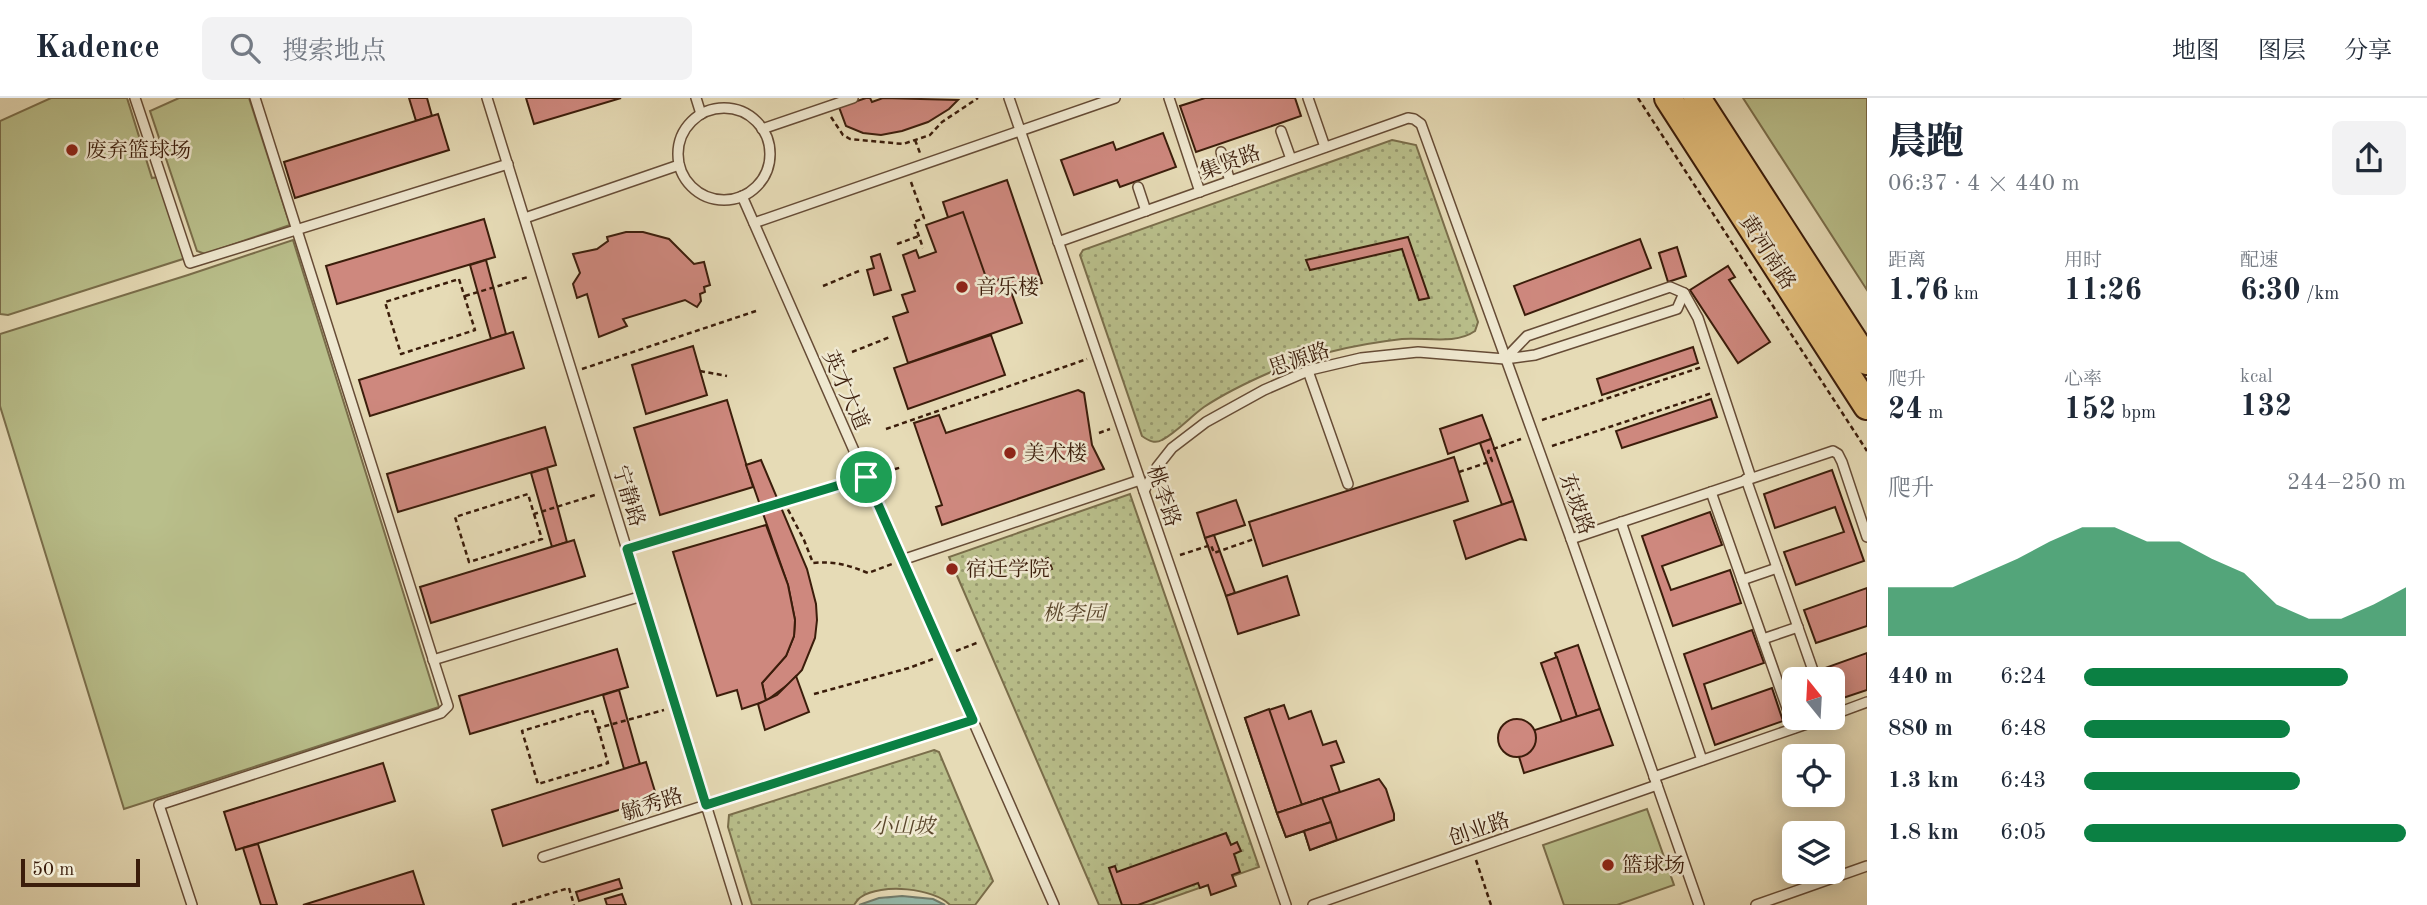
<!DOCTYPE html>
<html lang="zh">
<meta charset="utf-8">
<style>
body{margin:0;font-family:"Old Standard TT","Noto Serif SC",serif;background:#f2f2f3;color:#1f2937;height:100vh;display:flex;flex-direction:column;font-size:26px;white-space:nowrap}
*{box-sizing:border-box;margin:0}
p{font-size:23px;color:#747a83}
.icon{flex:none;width:38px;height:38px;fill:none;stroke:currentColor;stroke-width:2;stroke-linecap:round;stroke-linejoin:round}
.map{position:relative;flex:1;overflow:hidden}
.sheet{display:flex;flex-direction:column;background:#fff;width:560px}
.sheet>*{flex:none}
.needle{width:46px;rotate:342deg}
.fabs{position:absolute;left:1782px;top:569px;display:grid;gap:14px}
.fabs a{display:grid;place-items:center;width:63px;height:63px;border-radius:10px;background:#fff;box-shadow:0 4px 18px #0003;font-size:35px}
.scale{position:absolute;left:21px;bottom:18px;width:119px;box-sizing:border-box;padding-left:7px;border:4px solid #3b1d0b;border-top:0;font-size:19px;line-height:24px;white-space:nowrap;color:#3b1d0b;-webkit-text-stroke:5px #efe8d0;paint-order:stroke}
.pin{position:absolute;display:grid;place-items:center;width:60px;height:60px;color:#fff;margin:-30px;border:4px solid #fff;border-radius:50%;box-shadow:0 2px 7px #0007}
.round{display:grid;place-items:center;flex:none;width:74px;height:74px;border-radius:10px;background:#f2f2f3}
.summary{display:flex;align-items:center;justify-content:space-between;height:119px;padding:0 21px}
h1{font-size:38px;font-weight:800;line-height:52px}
.figures{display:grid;grid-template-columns:repeat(3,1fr);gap:10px;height:119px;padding:7px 21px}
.figures div{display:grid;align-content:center}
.figures b{font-size:30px;font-weight:800}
.figures small{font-size:19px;font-weight:400}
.figures p{font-size:19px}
.chart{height:196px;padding:14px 21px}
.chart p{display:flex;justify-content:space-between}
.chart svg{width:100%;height:126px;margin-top:7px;fill:#0b8043;opacity:.7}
ul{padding:0 21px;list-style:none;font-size:23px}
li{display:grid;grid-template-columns:112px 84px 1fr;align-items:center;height:52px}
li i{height:18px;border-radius:9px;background:#0b8043}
header{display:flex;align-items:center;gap:42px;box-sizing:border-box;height:98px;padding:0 35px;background:#fff;border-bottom:2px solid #e0e1e3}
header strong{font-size:33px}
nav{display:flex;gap:38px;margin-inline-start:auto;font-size:24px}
.search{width:490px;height:63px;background:#f2f2f3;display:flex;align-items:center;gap:18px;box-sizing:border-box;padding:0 24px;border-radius:10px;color:#747a83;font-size:26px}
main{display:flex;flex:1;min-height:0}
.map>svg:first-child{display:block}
.grass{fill:#b9bf8b;stroke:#7a6e4b;stroke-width:2}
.garden{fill:url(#garden-dots);stroke:#7a6e4b;stroke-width:2}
.water{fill:url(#water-waves);stroke:#727c6c;stroke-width:2}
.building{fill:#ce887e;stroke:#3b1d0b;stroke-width:2}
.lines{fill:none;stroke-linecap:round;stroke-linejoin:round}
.lane-casing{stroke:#664c36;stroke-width:12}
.primary-casing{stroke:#3b1d0b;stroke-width:30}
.path{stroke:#3b1d0b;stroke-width:2.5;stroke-dasharray:5 3.5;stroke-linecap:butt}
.lane{stroke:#efe8d0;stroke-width:9}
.primary{stroke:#e3be7b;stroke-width:26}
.route-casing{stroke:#fff;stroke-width:14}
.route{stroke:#0b8043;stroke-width:9}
.poi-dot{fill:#8f2418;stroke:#efe8d0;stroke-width:2.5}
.labels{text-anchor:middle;stroke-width:5;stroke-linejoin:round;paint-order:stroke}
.poi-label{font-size:21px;fill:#3b1d0b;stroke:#efe8d0;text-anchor:start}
.street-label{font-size:21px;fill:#3b1d0b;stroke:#efe8d0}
.park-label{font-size:21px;font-style:italic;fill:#5a462b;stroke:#efe8d0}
</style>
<header>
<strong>Kadence</strong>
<div class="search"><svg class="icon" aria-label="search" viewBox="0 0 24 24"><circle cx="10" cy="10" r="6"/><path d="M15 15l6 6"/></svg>搜索地点</div>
<nav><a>地图</a><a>图层</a><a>分享</a></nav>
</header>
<main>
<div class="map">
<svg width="1867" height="807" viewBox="0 0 1867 807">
<defs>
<pattern id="garden-dots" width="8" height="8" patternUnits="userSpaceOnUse" patternTransform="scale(1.75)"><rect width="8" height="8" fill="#b9bf8b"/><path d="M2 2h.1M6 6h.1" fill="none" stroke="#989b70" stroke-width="1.8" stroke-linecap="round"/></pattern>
<pattern id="water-waves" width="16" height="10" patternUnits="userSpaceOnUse" patternTransform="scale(1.75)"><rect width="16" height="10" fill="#96bbad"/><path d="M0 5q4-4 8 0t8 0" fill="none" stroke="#82a094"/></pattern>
</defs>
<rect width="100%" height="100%" fill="#e6dbb6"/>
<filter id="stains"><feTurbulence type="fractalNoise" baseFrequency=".00286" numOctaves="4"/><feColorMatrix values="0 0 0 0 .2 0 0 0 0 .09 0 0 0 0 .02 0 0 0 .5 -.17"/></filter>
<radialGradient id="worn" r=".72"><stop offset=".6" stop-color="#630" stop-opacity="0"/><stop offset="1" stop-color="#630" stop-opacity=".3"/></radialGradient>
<g class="grass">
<path d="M51 0H127L152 80 158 79 186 160 8 217 0 216V23Z"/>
<path d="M179 0H249L290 127 205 156 197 153 150 13Z"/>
<path d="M1743 0H1867V192Z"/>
<path d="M293 142 439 609 124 711 0 308V236L188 177Z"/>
<path d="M1647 711 1674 787 1617 807H1564L1543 747Z"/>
</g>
<g class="garden">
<path d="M1392 42 1416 47 1478 224 1475 233C1455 247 1426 239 1402 241 1358 246 1312 256 1271 274 1248 284 1225 295 1204 309 1190 319 1177 334 1162 342 1155 346 1149 343 1142 338L1080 157 1083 152Z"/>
<path d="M1130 396 1259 769 1151 807H1099L949 459Z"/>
<path d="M934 652 939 654 993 783 975 807H950C934 790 881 785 861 799 858 801 856 804 854 807H752L728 729 729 717Z"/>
</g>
<path class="water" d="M902 798 933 801 945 807H859L879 800Z"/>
<g class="building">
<path d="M409 0H427L432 18 416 23Z"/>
<path d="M526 0H621L534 26Z"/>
<path d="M866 0H870L872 4 883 0 958 2 949 11 928 24 902 33 881 37 863 35 846 28 839 9Z"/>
<path d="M1205 0H1295L1301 18 1196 54 1180 8Z"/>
<path d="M438 16 449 52 295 100 284 64Z"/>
<path d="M1163 35 1176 69 1120 89 1117 82 1074 97 1061 62 1113 44 1116 52Z"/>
<path d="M1007 82 1042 185 977 207 943 104Z"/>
<path d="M963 114 988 185 1006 179 1022 225 908 265 893 219 908 214 902 197 915 193 903 157 916 152 919 160 936 154 926 127Z"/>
<path d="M484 121 495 159 337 206 326 168Z"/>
<path d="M626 134H643L669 141 694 166 704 164 710 187 704 189 705 194 700 196 701 203 697 209 685 202 623 221 627 228 599 239 587 196 577 200 573 186 580 175 573 156 597 151 608 143 607 139Z"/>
<path d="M1408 139 1429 200 1419 202 1402 151 1310 172 1306 162Z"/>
<path d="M1640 141 1651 170 1525 217 1514 188Z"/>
<path d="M1677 149 1686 178 1668 184 1659 155Z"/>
<path d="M880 156 891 192 874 197 867 172 874 170 871 159Z"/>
<path d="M486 162 506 236 491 241 470 167Z"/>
<path d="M1728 168 1735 179 1729 182 1770 244 1738 265 1690 192Z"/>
<path d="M513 234 524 270 370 318 359 282Z"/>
<path d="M991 237 1005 277 908 311 894 270Z"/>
<path d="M693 248 707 297 646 316 632 267Z"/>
<path d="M1693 249 1698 265 1602 297 1597 281Z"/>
<path d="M1078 292 1084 295 1092 347 1104 371 942 427 936 409 942 407 914 325 939 317 946 335Z"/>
<path d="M1711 301 1717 319 1622 350 1616 333Z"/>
<path d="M727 302 753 389 660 417 634 330Z"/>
<path d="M1482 317 1491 341 1448 356 1440 331Z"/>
<path d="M545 329 556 367 398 414 387 376Z"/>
<path d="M1491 341 1513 403 1502 407 1480 345Z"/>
<path d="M1454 359 1468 403 1263 468 1249 424Z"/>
<path d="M761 362 807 471 816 506 817 522 815 540 802 572 790 585 766 603 762 585 786 558 794 538 795 522 788 487 746 367Z"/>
<path d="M547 370 567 444 552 449 531 375Z"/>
<path d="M1832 372 1864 463 1796 487 1784 454 1844 434 1835 409 1775 430 1764 396Z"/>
<path d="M1236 402 1245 427 1205 440 1197 415Z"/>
<path d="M1513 403 1526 442 1520 441 1466 461 1454 423Z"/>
<path d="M1710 414 1722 447 1662 468 1671 492 1730 472 1741 505 1673 528 1642 438Z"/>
<path d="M766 427 788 487 795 522 794 538 786 558 762 585 766 603 742 611 737 592 717 598 673 454Z"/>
<path d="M1214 437 1235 495 1226 498 1205 440Z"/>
<path d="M574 442 585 478 431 525 420 489Z"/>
<path d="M1048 460 1052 471 1035 477 1031 466Z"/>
<path d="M1287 478 1299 517 1238 536 1226 498Z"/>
<path d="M1867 490V528L1816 545 1804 512Z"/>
<path d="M1752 532 1764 565 1704 586 1712 611 1772 590 1783 623 1715 647 1684 556Z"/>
<path d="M1578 547 1600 611 1577 619 1555 555Z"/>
<path d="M617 551 628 589 470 636 459 598Z"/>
<path d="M1867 555V592L1837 602 1832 590V581H1829L1825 570Z"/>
<path d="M1557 559 1577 619 1562 624 1541 565Z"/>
<path d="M796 578 809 614 765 632 758 606 777 597Z"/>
<path d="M619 592 640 666 624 671 603 597Z"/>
<path d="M1284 607 1289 621 1311 613 1323 647 1336 643 1344 664 1331 668 1340 694 1277 715 1245 620Z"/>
<path d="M1269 611 1302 707 1277 715 1245 620Z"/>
<path d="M1600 611 1613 647 1524 675 1513 639Z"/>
<circle cx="1517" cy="640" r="19"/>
<path d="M646 664 657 700 503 748 492 712Z"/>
<path d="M383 665 395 703 236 752 224 714Z"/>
<path d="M1379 681 1386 691 1394 716V722L1310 752 1304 733 1286 739 1277 715Z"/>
<path d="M1322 700 1331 724 1286 739 1277 715Z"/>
<path d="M1331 724 1337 742 1310 752 1304 733Z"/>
<path d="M1226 735 1231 747 1237 744 1241 753 1234 756 1240 774 1232 777 1236 788 1211 797 1208 787 1200 790 1198 785 1138 807H1122L1109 770 1115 768 1117 774Z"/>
<path d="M258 746 277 807H261L243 750Z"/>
<path d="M413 773 424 807H303Z"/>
<path d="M619 781 622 790 579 803 576 794Z"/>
<path d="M622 796 626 807H607L605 801Z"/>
</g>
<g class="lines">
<g class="lane-casing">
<g id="lane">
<path d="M135 0 190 165 508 66"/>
<path d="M487 0 737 807"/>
<path d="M696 0 701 16"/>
<path d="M1009 0 1286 807"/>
<path d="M1169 0 1200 94"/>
<path d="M1308 0 1325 49"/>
<circle cx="724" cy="56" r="46"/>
<path d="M762 31 853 0"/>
<path d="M1281 33 1291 61"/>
<path d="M1221 54 1230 83"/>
<path d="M1138 89 1146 113"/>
<path d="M742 98 1054 807"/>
<path d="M525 120 679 67"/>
<path d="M754 125 1115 0"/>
<path d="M1058 144 1408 20 1414 21 1421 26 1571 441 1699 807"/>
<path d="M1684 195 1698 220 1751 380"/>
<path d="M1308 273 1348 386"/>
<path d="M1746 381 1816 581"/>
<path d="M1144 393 1157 369 1172 350 1206 324 1264 292 1310 272 1361 260 1418 254 1505 261 1535 257 1677 211 1684 195 1670 189 1527 238 1505 261"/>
<path d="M1711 394 1794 630"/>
<path d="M1621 424 1702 662"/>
<path d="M1571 441 1833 353 1838 356 1842 364 1867 439"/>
<path d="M902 462 1140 382"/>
<path d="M1742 482 1777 470"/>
<path d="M1763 541 1798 529"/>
<path d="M433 562 642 498"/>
<path d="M1832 617 1867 604"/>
<path d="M1654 679 1824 620"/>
<path d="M543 759 973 622"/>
<path d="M192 807 159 707 441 615 448 608 255 0"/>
<path d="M1313 807 1657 687"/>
<path d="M1756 807 1867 768"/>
</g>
</g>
<g class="primary-casing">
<g id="primary">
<path d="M1668 0 1867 308"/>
<path d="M1697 0 1867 263"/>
</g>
</g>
<g class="path">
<path d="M1638 0 1867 353"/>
<path d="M831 19 843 37 850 41 903 46 930 37 942 24 978 0"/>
<path d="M915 42 920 55"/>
<path d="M911 84 924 120 914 124 923 150"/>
<path d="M897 146 919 138"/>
<path d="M459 181 475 232 401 256 385 204Z"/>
<path d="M823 188 859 173"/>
<path d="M465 198 528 179"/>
<path d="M852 254 890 239"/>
<path d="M582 271 756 213"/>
<path d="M700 273 727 278"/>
<path d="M1542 322 1702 269"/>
<path d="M886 331 1087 261"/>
<path d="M1099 335 1110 331"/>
<path d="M1552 348 1712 295"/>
<path d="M1459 374 1492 363 1488 353 1521 341"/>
<path d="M878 376 902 369"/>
<path d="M784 404 804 442 813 465C834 463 849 467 868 475L892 466"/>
<path d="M534 416 542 441 469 464 455 419 528 396 534 416 598 396"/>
<path d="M637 448 855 383"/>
<path d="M1180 457 1211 447 1214 455 1254 441"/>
<path d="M956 553 979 544"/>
<path d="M814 596 909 570 933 561"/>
<path d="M598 630 608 665 538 686 522 633 592 612 598 630 664 612"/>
<path d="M1476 762 1491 807"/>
<path d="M512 807 569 790 574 807"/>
</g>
<use href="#lane" class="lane"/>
<use href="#primary" class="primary"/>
</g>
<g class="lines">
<g class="route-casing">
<path id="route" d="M866 379 973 622 706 707 627 451Z"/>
</g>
<use href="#route" class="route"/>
</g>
<g class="poi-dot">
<circle cx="72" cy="52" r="7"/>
<circle cx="962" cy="189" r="7"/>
<circle cx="1010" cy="355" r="7"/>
<circle cx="952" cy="471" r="7"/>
<circle cx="1608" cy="767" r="7"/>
</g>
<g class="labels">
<g class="poi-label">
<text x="86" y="59">废弃篮球场</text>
<text x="976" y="196">音乐楼</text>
<text x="1024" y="362">美术楼</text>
<text x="966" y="478">宿迁学院</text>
<text x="1622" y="774">篮球场</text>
</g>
<g class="street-label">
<text transform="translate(1230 64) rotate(-20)" y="7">集贤路</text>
<text transform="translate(1768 154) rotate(57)" y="7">黄河南路</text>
<text transform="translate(1299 261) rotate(-19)" y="7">思源路</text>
<text transform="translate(846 292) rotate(66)" y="7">英才大道</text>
<text transform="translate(629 398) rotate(73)" y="7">宁静路</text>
<text transform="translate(1164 398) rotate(71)" y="7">桃李路</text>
<text transform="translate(1577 406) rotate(70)" y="7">东坡路</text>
<text transform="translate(652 706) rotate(-18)" y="7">毓秀路</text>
<text transform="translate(1479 731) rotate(-19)" y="7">创业路</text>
</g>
<g class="park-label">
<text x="1074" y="522">桃李园</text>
<text x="903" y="735">小山坡</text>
</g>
</g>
<rect width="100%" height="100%" filter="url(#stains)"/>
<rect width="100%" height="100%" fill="url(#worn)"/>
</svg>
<div class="fabs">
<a><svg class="needle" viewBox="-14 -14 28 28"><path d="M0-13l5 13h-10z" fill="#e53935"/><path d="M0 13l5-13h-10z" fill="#747a83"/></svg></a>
<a><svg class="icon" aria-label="locate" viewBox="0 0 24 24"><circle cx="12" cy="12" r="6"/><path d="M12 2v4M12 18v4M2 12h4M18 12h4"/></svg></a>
<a><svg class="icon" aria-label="layers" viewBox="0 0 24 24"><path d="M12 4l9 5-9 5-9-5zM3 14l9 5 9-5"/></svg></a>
</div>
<div class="scale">50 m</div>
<div class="pin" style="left:866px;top:379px;background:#1e9e55"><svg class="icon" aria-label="arrive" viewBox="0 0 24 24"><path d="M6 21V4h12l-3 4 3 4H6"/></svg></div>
</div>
<section class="sheet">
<div class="summary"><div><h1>晨跑</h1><p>06:37 · 4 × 440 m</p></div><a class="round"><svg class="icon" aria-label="share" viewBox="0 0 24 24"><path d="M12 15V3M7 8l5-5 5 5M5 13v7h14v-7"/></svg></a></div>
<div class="figures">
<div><p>距离</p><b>1.76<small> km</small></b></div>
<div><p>用时</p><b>11:26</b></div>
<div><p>配速</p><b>6:30<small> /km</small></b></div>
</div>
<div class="figures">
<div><p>爬升</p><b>24<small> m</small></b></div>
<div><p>心率</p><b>152<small> bpm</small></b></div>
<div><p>kcal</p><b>132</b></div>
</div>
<div class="chart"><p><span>爬升</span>244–250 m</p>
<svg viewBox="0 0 160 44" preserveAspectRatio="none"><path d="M0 44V27L10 27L20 27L30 22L40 17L50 11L60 6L70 6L80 11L90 11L100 17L110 22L120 33L130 38L140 38L150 33L160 27V44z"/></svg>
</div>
<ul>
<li><b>440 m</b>6:24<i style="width:82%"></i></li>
<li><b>880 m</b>6:48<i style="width:64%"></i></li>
<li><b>1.3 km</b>6:43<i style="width:67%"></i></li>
<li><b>1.8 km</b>6:05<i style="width:100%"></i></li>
</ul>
</section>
</main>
